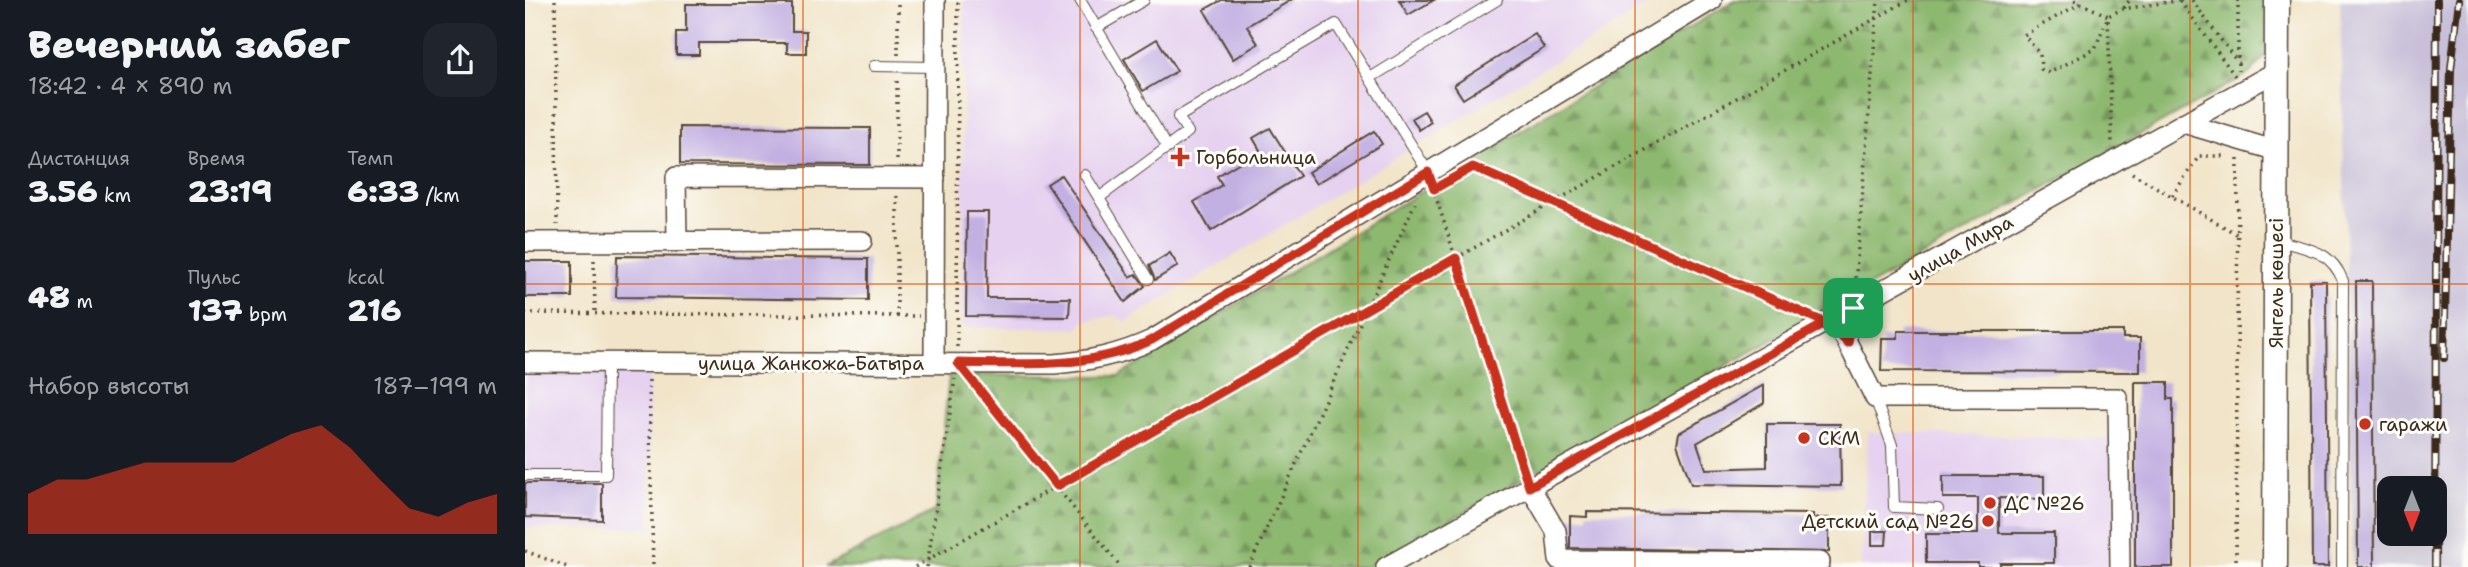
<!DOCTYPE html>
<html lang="ru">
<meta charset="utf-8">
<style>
body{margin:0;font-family:"Shantell Sans",sans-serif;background:#20242c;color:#f1f3f6;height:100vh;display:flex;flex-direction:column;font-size:26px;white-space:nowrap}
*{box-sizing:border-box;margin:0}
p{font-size:23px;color:#9ea1a6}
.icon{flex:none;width:38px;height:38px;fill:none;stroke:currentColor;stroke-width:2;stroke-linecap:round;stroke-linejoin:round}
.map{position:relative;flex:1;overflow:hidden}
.details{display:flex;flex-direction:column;background:#171b24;width:525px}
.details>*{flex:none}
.needle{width:46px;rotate:180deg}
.fabs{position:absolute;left:1852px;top:476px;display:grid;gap:14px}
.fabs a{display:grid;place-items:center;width:70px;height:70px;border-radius:14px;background:#171b24;box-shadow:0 7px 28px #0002;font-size:35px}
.pin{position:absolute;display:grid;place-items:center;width:60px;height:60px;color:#fff;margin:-30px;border-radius:14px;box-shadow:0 4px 10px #0006}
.round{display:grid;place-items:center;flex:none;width:74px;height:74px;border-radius:21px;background:#20242c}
.head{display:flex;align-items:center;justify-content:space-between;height:119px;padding:0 28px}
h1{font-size:38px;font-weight:800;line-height:52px}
.stats{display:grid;grid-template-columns:repeat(3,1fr);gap:10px;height:119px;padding:7px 28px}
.stats div{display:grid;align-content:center}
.stats b{font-size:30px;font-weight:800}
.stats small{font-size:19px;font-weight:400}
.stats p{font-size:19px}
.chart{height:196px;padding:14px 28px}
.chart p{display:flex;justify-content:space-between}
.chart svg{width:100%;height:126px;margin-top:7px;fill:#c8321e;opacity:.7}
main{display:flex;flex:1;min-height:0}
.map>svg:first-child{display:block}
.built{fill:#e6d2f0}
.industrial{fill:#c8bfd8;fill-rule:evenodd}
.forest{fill:url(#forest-firs);stroke:#647146;stroke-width:2}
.building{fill:#c3b0e2}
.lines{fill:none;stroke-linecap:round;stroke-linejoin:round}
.service-casing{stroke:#564638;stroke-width:12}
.minor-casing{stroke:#564638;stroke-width:22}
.tertiary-casing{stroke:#564638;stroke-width:27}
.path{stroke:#564638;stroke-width:3.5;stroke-dasharray:2 5;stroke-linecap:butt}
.service{stroke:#fff;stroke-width:10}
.minor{stroke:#fff;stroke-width:19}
.tertiary{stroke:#fff;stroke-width:24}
.rail-casing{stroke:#3b2a1e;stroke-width:8}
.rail{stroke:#fdfcf7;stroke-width:5;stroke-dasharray:16;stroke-linecap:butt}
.route-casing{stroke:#fff;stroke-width:14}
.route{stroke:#c8321e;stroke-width:9}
.grid{fill:none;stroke:#df570d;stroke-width:2;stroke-opacity:0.55}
.poi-dot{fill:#c8321e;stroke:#fdfcf7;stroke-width:2.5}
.labels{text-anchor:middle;stroke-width:6;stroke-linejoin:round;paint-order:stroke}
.poi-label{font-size:19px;fill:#3b2a1e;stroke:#fdfcf7;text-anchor:start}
.street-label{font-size:19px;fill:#3b2a1e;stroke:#fdfcf7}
</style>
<main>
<section class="details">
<div class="head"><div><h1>Вечерний забег</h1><p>18:42 · 4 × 890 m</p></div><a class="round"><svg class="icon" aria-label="share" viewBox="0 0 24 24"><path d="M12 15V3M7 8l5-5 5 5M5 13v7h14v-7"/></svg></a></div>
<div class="stats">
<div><p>Дистанция</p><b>3.56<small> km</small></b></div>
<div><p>Время</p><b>23:19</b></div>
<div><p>Темп</p><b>6:33<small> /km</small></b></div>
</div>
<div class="stats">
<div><b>48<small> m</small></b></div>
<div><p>Пульс</p><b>137<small> bpm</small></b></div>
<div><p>kcal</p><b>216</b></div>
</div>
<div class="chart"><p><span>Набор высоты</span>187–199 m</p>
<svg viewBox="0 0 160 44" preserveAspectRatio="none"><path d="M0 44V30L10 25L20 25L30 22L40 19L50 19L60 19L70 19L80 14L90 9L100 6L110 14L120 25L130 35L140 38L150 33L160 30V44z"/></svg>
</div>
</section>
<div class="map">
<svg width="1943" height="567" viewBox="0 0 1943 567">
<defs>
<pattern id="forest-firs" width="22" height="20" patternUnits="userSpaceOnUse" patternTransform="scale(1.75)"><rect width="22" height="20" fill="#8db86f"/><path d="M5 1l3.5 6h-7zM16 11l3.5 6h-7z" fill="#74965b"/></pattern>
</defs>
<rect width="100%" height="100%" fill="#fdfcf7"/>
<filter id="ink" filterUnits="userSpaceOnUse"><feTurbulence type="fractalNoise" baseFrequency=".0143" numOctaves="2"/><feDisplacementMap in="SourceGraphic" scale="14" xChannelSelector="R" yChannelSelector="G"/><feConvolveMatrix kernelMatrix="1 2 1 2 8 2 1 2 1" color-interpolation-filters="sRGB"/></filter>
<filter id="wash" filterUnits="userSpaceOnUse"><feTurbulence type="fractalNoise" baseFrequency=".00686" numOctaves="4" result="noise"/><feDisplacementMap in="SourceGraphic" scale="28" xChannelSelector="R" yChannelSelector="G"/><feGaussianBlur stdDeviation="1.57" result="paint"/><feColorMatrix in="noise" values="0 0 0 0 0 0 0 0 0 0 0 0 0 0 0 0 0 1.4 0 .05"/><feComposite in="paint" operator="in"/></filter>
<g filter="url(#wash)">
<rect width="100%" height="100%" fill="#f1e4c8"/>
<g class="built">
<path d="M439 0H1131L600 322 590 315 557 322 553 329 437 327Z"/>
<path d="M0 369H124L125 528H0Z"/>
<path d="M1343 432 1589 439 1591 567H1336Z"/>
</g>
<path class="industrial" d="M1815 0H1943V567H1828ZM1864 488H1909V534H1864Z"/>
<path class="forest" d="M1210 0H1742V54L1725 73 841 567H300L411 510 424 375 594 376Z"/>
<g id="blocks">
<g class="building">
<path d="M697 0H766L722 26 733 44 708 59 679 10Z"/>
<path d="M874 0H909L883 15Z"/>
<path d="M161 4H267V31H281V53H262V43H174V55H151V32H161Z"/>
<path d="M1010 34 1019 48 938 99 929 85Z"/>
<path d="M632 39 652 71 618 91 599 59Z"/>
<path d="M899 111 906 122 894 130 887 118Z"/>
<path d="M155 127 345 128V165L155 164Z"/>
<path d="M745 128 775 176 686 231 669 202 697 185 692 176 735 150 728 138Z"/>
<path d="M849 131 857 144 791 184 783 172Z"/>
<path d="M536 175 605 277 611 274 620 286 600 302 522 184Z"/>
<path d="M442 212H463L462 298H545L544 317 441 316Z"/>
<path d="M645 253 653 266 630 280 624 266Z"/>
<path d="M92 256 343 259V300L91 297Z"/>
<rect x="0" y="261" width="47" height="36"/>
<path d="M1785 281H1801L1803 567H1787Z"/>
<path d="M1831 281H1847L1849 567H1833Z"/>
<path d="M1373 331H1598V338H1615V372L1356 371 1357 338H1373Z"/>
<path d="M1610 382H1643V399H1648V567H1610Z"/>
<path d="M1239 385V403L1172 443 1181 469 1242 467V424H1315L1316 486 1166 484 1152 444 1154 433Z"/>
<path d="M1418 476H1519V499L1474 498V533H1529V563H1475V567H1453V563H1401V534H1453V498H1418Z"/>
<path d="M0 483H77V520L0 517Z"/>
<path d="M1062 512 1288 514V518H1304V552L1045 548V516L1062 517Z"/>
<path d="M1347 531H1362L1361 545H1347Z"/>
</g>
</g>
</g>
<g filter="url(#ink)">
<use href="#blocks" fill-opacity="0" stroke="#564638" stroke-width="2"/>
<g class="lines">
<g class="service-casing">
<g id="service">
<path d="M555 0 643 148"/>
<path d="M571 28 619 0"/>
<path d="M349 66 410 67"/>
<path d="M845 78 972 0"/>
<path d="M560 175 623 279"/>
<path d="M575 197 663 132 653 117 811 24 903 172"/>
<path d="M1754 241C1783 249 1806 250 1818 281L1817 567"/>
<path d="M1350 398 1367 445 1369 507 1413 509"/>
<path d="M0 475H81L82 362"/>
</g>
</g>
<g class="minor-casing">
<g id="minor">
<path d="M1658 123 1752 151"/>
<path d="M152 240 151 177 410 178"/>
<path d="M0 242 337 241"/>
<path d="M1310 318 1350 398H1593L1595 567"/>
<path d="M0 362 529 364C565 361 594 355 627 340L1187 0"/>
<path d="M409 363 410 0"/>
<path d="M1005 487 1031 531 1034 560 1295 562"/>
<path d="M861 567 1752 71"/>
</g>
</g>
<g class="tertiary-casing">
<path id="tertiary" d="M1750 567 1752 0"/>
</g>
<g class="path">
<path d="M30 0 32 225"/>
<path d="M1549 0 1583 16 1587 144"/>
<path d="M1667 0 1713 63"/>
<path d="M1713 0V71"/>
<path d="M1655 1 1710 76"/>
<path d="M1556 3 1499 35 1515 54 1516 69 1524 73 1570 49 1583 16 1597 9 1657 0"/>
<path d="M1598 8 1605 0"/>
<path d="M373 55V0"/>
<path d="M372 160V77"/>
<path d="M946 168 1281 314"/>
<path d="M1607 173 1713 235"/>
<path d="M908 188 999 470"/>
<path d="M1647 196 1674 156H1700"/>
<path d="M69 260 70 314"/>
<path d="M1330 285 1353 0"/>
<path d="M0 313 372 316V196"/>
<path d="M372 316H394"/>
<path d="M432 347 433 0"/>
<path d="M124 380 128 567"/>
<path d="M447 382 596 567"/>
<path d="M0 551 42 567"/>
<path d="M390 567 1383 0"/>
<path d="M402 567 430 379"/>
<path d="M724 567 890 203"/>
<path d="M1711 567 1713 156"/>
</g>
<use href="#service" class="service"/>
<use href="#minor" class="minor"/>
<use href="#tertiary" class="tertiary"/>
<g class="rail-casing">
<g id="rail">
<path d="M1919 358 1926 69 1934 0"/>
<path d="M1910 567 1912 0"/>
</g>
</g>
<use href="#rail" class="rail"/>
</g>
</g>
<g class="lines" filter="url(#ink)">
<g class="route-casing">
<path id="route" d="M1328 308 1301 323 948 167 909 189 903 172 627 340C565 369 500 364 433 363L532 486 931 258 1004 487 1301 323 1323 343 1328 308"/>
</g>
<use href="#route" class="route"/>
</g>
<path class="grid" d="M278 0V567M555 0V567M833 0V567M1110 0V567M1388 0V567M1665 0V567M0 284H1943"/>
<g class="poi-dot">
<path d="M651.5 146.5h7v7h7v7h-7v7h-7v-7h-7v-7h7z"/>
<circle cx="1840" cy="424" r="7"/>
<circle cx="1279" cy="438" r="7"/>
<circle cx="1465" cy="503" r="7"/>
<circle cx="1463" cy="521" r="7"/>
</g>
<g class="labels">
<g class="poi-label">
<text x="671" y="164">Горбольница</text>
<text x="1854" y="431">гаражи</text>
<text x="1293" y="445">СКМ</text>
<text x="1479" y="510">ДС №26</text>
<text x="1449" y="528" text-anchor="end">Детский сад №26</text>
</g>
<g class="street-label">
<text transform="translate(1435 248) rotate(-29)" y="7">улица Мира</text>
<text transform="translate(1751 283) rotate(-90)" y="7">Янгель көшесі</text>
<text x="286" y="370">улица Жанкожа-Батыра</text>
</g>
</g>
</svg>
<div class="fabs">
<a><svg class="needle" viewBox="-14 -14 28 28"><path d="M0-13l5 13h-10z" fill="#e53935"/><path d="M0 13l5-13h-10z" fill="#9ea1a6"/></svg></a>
</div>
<div class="pin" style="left:1328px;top:308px;background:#1e9e55"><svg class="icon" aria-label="arrive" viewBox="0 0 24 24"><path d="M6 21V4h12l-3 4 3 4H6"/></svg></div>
</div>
</main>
